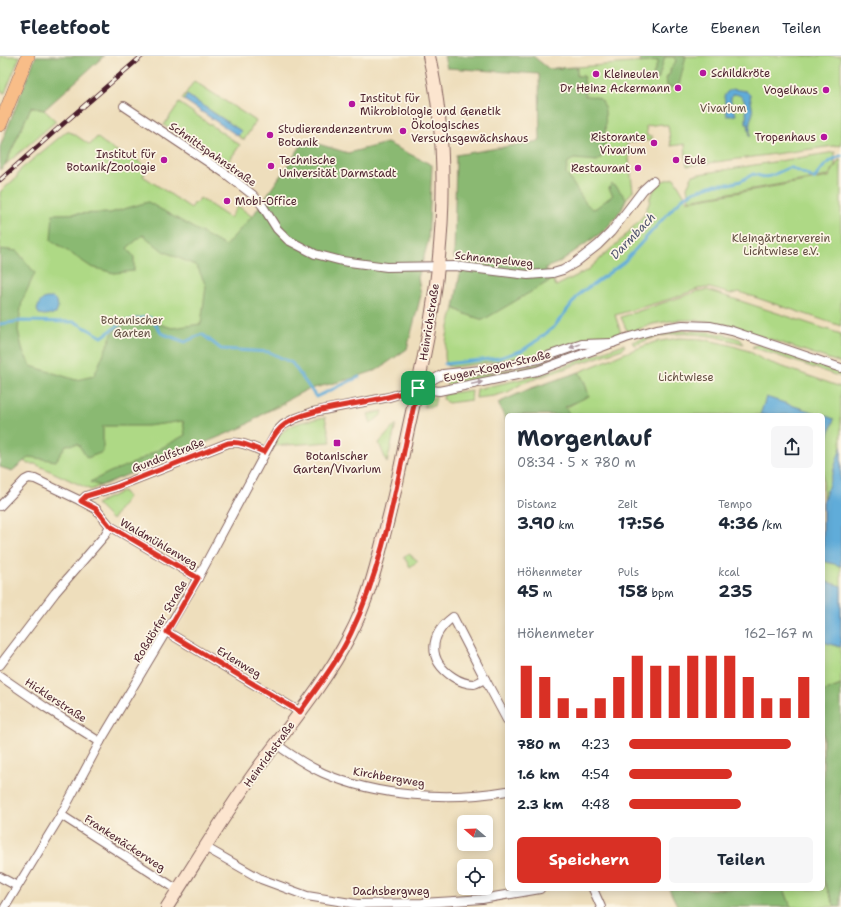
<!DOCTYPE html>
<html lang="de">
<meta charset="utf-8">
<style>
body{margin:0;font-family:"Shantell Sans",sans-serif;background:#f6f6f7;color:#1f2937;height:100vh;display:flex;flex-direction:column;font-size:15px;white-space:nowrap}
*{box-sizing:border-box;margin:0}
p{font-size:13px;color:#747a83}
.icon{flex:none;width:22px;height:22px;fill:none;stroke:currentColor;stroke-width:2;stroke-linecap:round;stroke-linejoin:round}
.map{position:relative;flex:1;overflow:hidden}
.details{position:absolute;left:505px;top:357px;width:320px;height:478px;display:flex;flex-direction:column;background:#fff;border-radius:6px;box-shadow:0 2px 10px #0003}
.details>*{flex:none}
.needle{width:26px;rotate:289deg}
.buttons{position:absolute;left:457px;top:759px;display:grid;gap:8px}
.buttons a{display:grid;place-items:center;width:36px;height:36px;border-radius:6px;background:#fff;box-shadow:0 2px 10px #0003;font-size:20px}
.pin{position:absolute;display:grid;place-items:center;width:34px;height:34px;color:#fff;margin:-17px;border-radius:8px;box-shadow:0 2px 6px #0006}
.round{display:grid;place-items:center;flex:none;width:42px;height:42px;border-radius:6px;background:#f6f6f7}
.head{display:flex;align-items:center;justify-content:space-between;height:68px;padding:0 12px}
h1{font-size:22px;font-weight:700;line-height:30px}
.metrics{display:grid;grid-template-columns:repeat(3,1fr);gap:6px;height:68px;padding:4px 12px}
.metrics div{display:grid;align-content:center}
.metrics b{font-size:17px;font-weight:700}
.metrics small{font-size:11px;font-weight:400}
.metrics p{font-size:11px}
.chart{height:112px;padding:8px 12px}
.chart p{display:flex;justify-content:space-between}
.chart svg{width:100%;height:72px;margin-top:4px;stroke:#d93025;stroke-width:6}
.button{display:flex;gap:8px;margin-top:auto;padding:8px 12px}
.button a{flex:1;height:46px;border-radius:6px;background:#d93025;color:#fff;font-size:16px;font-weight:700;line-height:46px;text-align:center}
.button a+a{background:#f6f6f7;color:#1f2937}
ul{padding:0 12px;list-style:none;font-size:13px}
li{display:grid;grid-template-columns:64px 48px 1fr;align-items:center;height:30px}
li i{height:10px;border-radius:5px;background:#d93025}
header{display:flex;align-items:center;gap:24px;box-sizing:border-box;height:56px;padding:0 20px;background:#fff;border-bottom:1px solid #e0e1e3}
header strong{font-size:19px}
nav{display:flex;gap:22px;margin-inline-start:auto;font-size:14px}
.map>svg:first-child{display:block}
.green{fill:#aed985;stroke:#7c7c58}
.forest{fill:#8ab972;stroke:#6a6c4e}
.water{fill:#61acd9;stroke:#566682}
.lines{fill:none;stroke-linecap:round;stroke-linejoin:round}
.stream{stroke:#61acd9;stroke-width:3}
.street-casing{stroke:#83625e;stroke-width:10}
.secondary-casing{stroke:#83625e;stroke-width:14}
.primary-casing{stroke:#83625e;stroke-width:14}
.street{stroke:#fff;stroke-width:8}
.secondary{stroke:#fce5cf;stroke-width:12}
.primary{stroke:#f8bd88;stroke-width:13}
.rail-casing{stroke:#4a1f2b;stroke-width:4.5}
.rail{stroke:#fcf5e5;stroke-width:3;stroke-dasharray:9;stroke-linecap:butt}
.oneway{fill:#ae9aa0}
.route-casing{stroke:#fff;stroke-width:8}
.route{stroke:#d93025;stroke-width:5}
.poi-dot{fill:#b5179e;stroke:#fcf5e5;stroke-width:1.5}
.labels{text-anchor:middle;stroke-width:3.5;stroke-linejoin:round;paint-order:stroke}
.poi-label{font-size:11px;fill:#4a1f2b;stroke:#fcf5e5;text-anchor:start}
.park-label{font-size:11px;fill:#634e42;stroke:#fcf5e5}
.street-label{font-size:11px;fill:#4a1f2b;stroke:#fcf5e5}
.water-label{font-size:12px;font-style:italic;fill:#535771;stroke:#fcf5e5}
</style>
<header>
<strong>Fleetfoot</strong>
<nav><a>Karte</a><a>Ebenen</a><a>Teilen</a></nav>
</header>
<div class="map">
<svg width="841" height="851" viewBox="0 0 841 851">
<rect width="100%" height="100%" fill="#fcf5e5"/>
<filter id="ink" filterUnits="userSpaceOnUse"><feTurbulence type="fractalNoise" baseFrequency=".025" numOctaves="2"/><feDisplacementMap in="SourceGraphic" scale="8" xChannelSelector="R" yChannelSelector="G"/><feConvolveMatrix kernelMatrix="1 2 1 2 8 2 1 2 1" color-interpolation-filters="sRGB"/></filter>
<filter id="wash" filterUnits="userSpaceOnUse"><feTurbulence type="fractalNoise" baseFrequency=".012" numOctaves="4" result="noise"/><feDisplacementMap in="SourceGraphic" scale="16" xChannelSelector="R" yChannelSelector="G"/><feGaussianBlur stdDeviation="0.9" result="paint"/><feColorMatrix in="noise" values="0 0 0 0 0 0 0 0 0 0 0 0 0 0 0 0 0 1.4 0 .05"/><feComposite in="paint" operator="in"/></filter>
<g filter="url(#wash)">
<rect width="100%" height="100%" fill="#eedebc"/>
<g class="green">
<path d="M0 0H20L5 37 0 35Z"/>
<path d="M660 0H841V89L687 110 685 88 671 90 668 69H662V68L646 70 647 80H652V84L627 87 633 135 603 170 566 167 554 12 577 11 658 5Z"/>
<path d="M194 25 256 65 244 84 238 80 241 75 187 39 184 44 182 43Z"/>
<path d="M179 47 240 89 224 112 164 69Z"/>
<path d="M31 51 44 54 56 65 5 109Z"/>
<path d="M67 75 74 78 90 89 97 81C102 87 124 99 132 104L134 102 148 112 143 120 191 152 195 146 197 147 200 142 230 162 238 150 265 170 284 348 91 434 35 408H28L0 389V136L16 122 20 114Z"/>
<path d="M835 96V110L828 120 689 144 687 131 693 119Z"/>
<path d="M839 104H841V270L739 236 731 238 710 232H701L670 243 615 259 622 280 605 283H586L526 302 453 311 447 310C441 296 450 267 454 252L465 258 527 237 553 223 556 230 588 214 625 180 644 159 650 145V141L659 126 674 122 688 145 829 121Z"/>
<path d="M707 234 841 278V307L728 269 699 264H676L653 268 628 277 621 261 699 235Z"/>
<path d="M676 275C699 274 719 276 740 283L744 288C719 281 694 275 667 279 656 280 645 285 634 289L632 286 656 278Z"/>
<path d="M679 282 702 283 730 289 749 295 763 304 841 331V629L823 636V359H570L565 352 588 340 585 327 579 316 625 297 655 286Z"/>
<path d="M624 288 625 290 622 293 523 327 508 336 494 340 476 342 477 333 518 324 545 317Z"/>
<path d="M758 288 841 317V321L752 291Z"/>
<path d="M579 293 580 295 527 314 446 329 447 324 526 311Z"/>
<path d="M472 334 471 344 448 347 443 343 444 338Z"/>
<path d="M436 341 434 350 424 351C426 344 429 342 436 341Z"/>
<path d="M383 355 381 359 371 368 368 358Z"/>
<path d="M325 361 331 386 272 390C283 367 303 366 325 361Z"/>
<path d="M396 368 387 407 379 387Z"/>
<path d="M123 435 128 441 112 464 96 448Z"/>
<path d="M409 498 418 505 410 511 404 501Z"/>
<path d="M823 823 835 851H791L784 833H823Z"/>
</g>
<g class="forest">
<path d="M36 0H104L44 54 31 51 5 109 0 114V91Z"/>
<path d="M444 0H533L549 13 577 11V20H584L585 40C591 40 598 40 602 45 608 51 605 90 602 98 601 102 600 104 597 105L574 103 568 106 566 117 585 146 592 153 596 152 613 139 609 133 610 130 612 128 617 131 626 143 622 153 605 174 558 207 545 212 553 223 483 264 465 258 454 252 461 212 454 202 456 99 540 85 539 18 447 12Z"/>
<path d="M641 0H686L679 29 674 32 667 30 666 23 668 19 670 18V14L676 5 674 1H665L658 24 653 19 658 5 640 7Z"/>
<path d="M305 84 348 97 387 87 432 109 428 186 418 222 421 239 407 293 377 314 350 323 306 334 272 352 243 371 100 430 90 426 110 416 134 407 185 379 183 365 148 370H103V396L87 402 78 388 66 389 56 405 29 401 12 415 0 411V193L17 195 35 217 22 245 18 274 23 296 31 310 76 324 94 320 113 276 138 261 172 272 201 268 206 230 197 210 163 195 143 179 127 192 134 201V215L114 217 91 211 51 184 53 158 110 157 148 146 225 190 254 158Z"/>
<path d="M579 316 585 327 589 340 565 351 570 359H507V367L498 347 529 333Z"/>
<path d="M841 629V851H835L823 823V636Z"/>
<path d="M669 833H784L791 851H678Z"/>
</g>
<g class="water">
<path d="M732 33 746 35 750 39 753 57 750 65V81L748 68H746C746 57 749 38 733 38 727 46 735 51 736 59L727 60 724 40 727 36Z"/>
<path d="M187 39 241 75 238 80 184 44Z"/>
<path d="M46 242H53L57 245 58 252 56 258 44 259 39 258 37 254C39 248 40 244 46 242Z"/>
<path d="M766 341 822 359H760Z"/>
<path d="M823 359 834 363 823 397Z"/>
<path d="M841 391V510L823 505V446Z"/>
<path d="M823 524 841 530V591L823 586Z"/>
</g>
<g class="lines">
<g class="stream">
<path d="M0 268 21 265 75 266 102 281 123 266 147 261 152 263 161 277 185 286 202 278 221 293 269 296 292 307 316 341 359 321"/>
<path d="M445 308 499 302 523 294 539 283 554 271 581 236 594 228 624 206 671 154 683 142 693 136 716 128H729L741 125 753 118 764 121 771 120 790 111C798 116 806 117 814 123 822 112 828 104 841 100"/>
</g>
</g>
</g>
<g filter="url(#ink)">
<g class="lines">
<g class="street-casing">
<g id="street">
<path d="M124 50 226 118 253 139 262 149 277 173 288 184 315 198 342 205 387 211 455 210 528 219 553 217 563 214 575 207 598 189 611 176 643 134 653 125"/>
<path d="M418 332 439 335 537 315 626 282 657 273 683 269 710 270 732 275 841 312"/>
<path d="M81 445 86 440 116 431 228 387C241 385 252 391 264 396"/>
<path d="M0 450 25 424 29 422 35 423 81 445 96 453 110 470 198 522"/>
<path d="M453 561 485 623C482 624 478 627 474 628 467 628 459 625 453 621 427 604 429 579 453 561Z"/>
<path d="M167 576 300 656"/>
<path d="M0 609 55 537 105 479 110 470"/>
<path d="M0 620 45 651 100 686"/>
<path d="M485 623 507 664"/>
<path d="M276 688C291 699 306 709 323 717 377 741 450 745 507 735"/>
<path d="M61 759 178 834"/>
<path d="M205 791 261 823 307 840 357 848 422 847 455 845 482 843 540 833"/>
<path d="M0 821 17 830"/>
<path d="M593 833 601 851"/>
<path d="M5 851 61 759 100 686 198 522 277 375 283 369 294 363 313 356 389 341 418 332 443 318 490 313 539 303 582 288 613 287"/>
</g>
</g>
<g class="secondary-casing">
<path id="secondary" d="M167 851C196 806 224 759 255 716 288 671 325 628 350 579 366 549 375 516 383 483 391 453 398 424 404 393 413 349 424 306 431 262 445 177 448 84 429 0"/>
</g>
<g class="primary-casing">
<path id="primary" d="M0 69 28 0"/>
</g>
<use href="#street" class="street"/>
<use href="#secondary" class="secondary"/>
<use href="#primary" class="primary"/>
<g class="rail-casing">
<path id="rail" d="M0 124 63 68 142 0"/>
</g>
<use href="#rail" class="rail"/>
</g>
<defs><path id="oneway-solid" d="M-6-.8H1V-3.2L6.5 0L1 3.2V.8H-6Z"/></defs>
<g class="oneway">
<use href="#oneway-solid" transform="translate(575 290) rotate(160)"/>
<use href="#oneway-solid" transform="translate(477 327) rotate(-12)"/>
</g>
</g>
<g class="lines" filter="url(#ink)">
<g class="route-casing">
<path id="route" d="M418 332C398 414 388 500 351 577 338 605 318 630 300 656L167 576 198 522 110 470 96 453 81 445 86 440 116 431 228 387C241 385 252 391 264 396 270 387 275 375 284 369 309 351 358 349 388 341 398 339 408 335 418 332Z"/>
</g>
<use href="#route" class="route"/>
</g>
<g class="poi-dot">
<circle cx="703" cy="17" r="4"/>
<circle cx="596" cy="18" r="4"/>
<circle cx="678" cy="32" r="4"/>
<circle cx="826" cy="34" r="4"/>
<circle cx="352" cy="48" r="4"/>
<circle cx="403" cy="75" r="4"/>
<circle cx="270" cy="79" r="4"/>
<circle cx="824" cy="81" r="4"/>
<circle cx="654" cy="87" r="4"/>
<circle cx="164" cy="104" r="4"/>
<circle cx="676" cy="104" r="4"/>
<circle cx="271" cy="110" r="4"/>
<circle cx="638" cy="112" r="4"/>
<circle cx="227" cy="145" r="4"/>
<rect x="333" y="383" width="8" height="8" rx="2"/>
</g>
<g class="labels">
<g class="poi-label">
<text x="711" y="21">Schildkröte</text>
<text x="604" y="22">Kleineulen</text>
<text x="670" y="36" text-anchor="end">Dr Heinz Ackermann</text>
<text x="818" y="38" text-anchor="end">Vogelhaus</text>
<text x="360" y="46">Institut für<tspan x="360" dy="13">Mikrobiologie und Genetik</tspan></text>
<text x="411" y="73">Ökologisches<tspan x="411" dy="13">Versuchsgewächshaus</tspan></text>
<text x="278" y="77">Studierendenzentrum<tspan x="278" dy="13">Botanik</tspan></text>
<text x="646" y="85" text-anchor="end">Ristorante<tspan x="646" dy="13">Vivarium</tspan></text>
<text x="816" y="85" text-anchor="end">Tropenhaus</text>
<text x="156" y="102" text-anchor="end">Institut für<tspan x="156" dy="13">Botanik/Zoologie</tspan></text>
<text x="279" y="108">Technische<tspan x="279" dy="13">Universität Darmstadt</tspan></text>
<text x="684" y="108">Eule</text>
<text x="630" y="116" text-anchor="end">Restaurant</text>
<text x="235" y="149">Mobi-Office</text>
<text x="337" y="404" text-anchor="middle">Botanischer<tspan x="337" dy="13">Garten/Vivarium</tspan></text>
</g>
<g class="park-label">
<text x="723" y="56">Vivarium</text>
<text x="781" y="186">Kleingärtnerverein<tspan x="781" dy="13">Lichtwiese e.V.</tspan></text>
<text x="132" y="268">Botanischer<tspan x="132" dy="13">Garten</tspan></text>
<text x="686" y="325">Lichtwiese</text>
</g>
<g class="street-label">
<text transform="translate(213 98) rotate(35)" y="4">Schnittspahnstraße</text>
<text transform="translate(494 203) rotate(6)" y="4">Schnampelweg</text>
<text transform="translate(429 266) rotate(-81)" y="4">Heinrichstraße</text>
<text transform="translate(497 310) rotate(-13)" y="4">Eugen-Kogon-Straße</text>
<text transform="translate(168 399) rotate(-21)" y="4">Gundolfstraße</text>
<text transform="translate(159 487) rotate(30)" y="4">Waldmühlenweg</text>
<text transform="translate(160 565) rotate(-59)" y="4">Roßdörfer Straße</text>
<text transform="translate(239 606) rotate(31)" y="4">Erlenweg</text>
<text transform="translate(56 644) rotate(33)" y="4">Hicklerstraße</text>
<text transform="translate(269 698) rotate(-54)" y="4">Heinrichstraße</text>
<text transform="translate(389 721) rotate(10)" y="4">Kirchbergweg</text>
<text transform="translate(125 787) rotate(33)" y="4">Frankenäckerweg</text>
<text x="391" y="839">Dachsbergweg</text>
</g>
<g class="water-label">
<text transform="translate(633 180) rotate(-46)" y="4">Darmbach</text>
</g>
</g>
</svg>
<div class="buttons">
<a><svg class="needle" viewBox="-14 -14 28 28"><path d="M0-13l5 13h-10z" fill="#e53935"/><path d="M0 13l5-13h-10z" fill="#747a83"/></svg></a>
<a><svg class="icon" aria-label="locate" viewBox="0 0 24 24"><circle cx="12" cy="12" r="6"/><path d="M12 2v4M12 18v4M2 12h4M18 12h4"/></svg></a>
</div>
<div class="pin" style="left:418px;top:332px;background:#1e9e55"><svg class="icon" aria-label="arrive" viewBox="0 0 24 24"><path d="M6 21V4h12l-3 4 3 4H6"/></svg></div>
<section class="details">
<div class="head"><div><h1>Morgenlauf</h1><p>08:34 · 5 × 780 m</p></div><a class="round"><svg class="icon" aria-label="share" viewBox="0 0 24 24"><path d="M12 15V3M7 8l5-5 5 5M5 13v7h14v-7"/></svg></a></div>
<div class="metrics">
<div><p>Distanz</p><b>3.90<small> km</small></b></div>
<div><p>Zeit</p><b>17:56</b></div>
<div><p>Tempo</p><b>4:36<small> /km</small></b></div>
</div>
<div class="metrics">
<div><p>Höhenmeter</p><b>45<small> m</small></b></div>
<div><p>Puls</p><b>158<small> bpm</small></b></div>
<div><p>kcal</p><b>235</b></div>
</div>
<div class="chart"><p><span>Höhenmeter</span>162–167 m</p>
<svg viewBox="0 0 160 44" preserveAspectRatio="none"><path d="M5 44V12M15 44V19M25 44V32M35 44V38M45 44V32M55 44V19M65 44V6M75 44V12M85 44V12M95 44V6M105 44V6M115 44V6M125 44V19M135 44V32M145 44V32M155 44V19"/></svg>
</div>
<ul>
<li><b>780 m</b>4:23<i style="width:88%"></i></li>
<li><b>1.6 km</b>4:54<i style="width:56%"></i></li>
<li><b>2.3 km</b>4:48<i style="width:61%"></i></li>
</ul>
<div class="button"><a>Speichern</a><a>Teilen</a></div>
</section>
</div>
